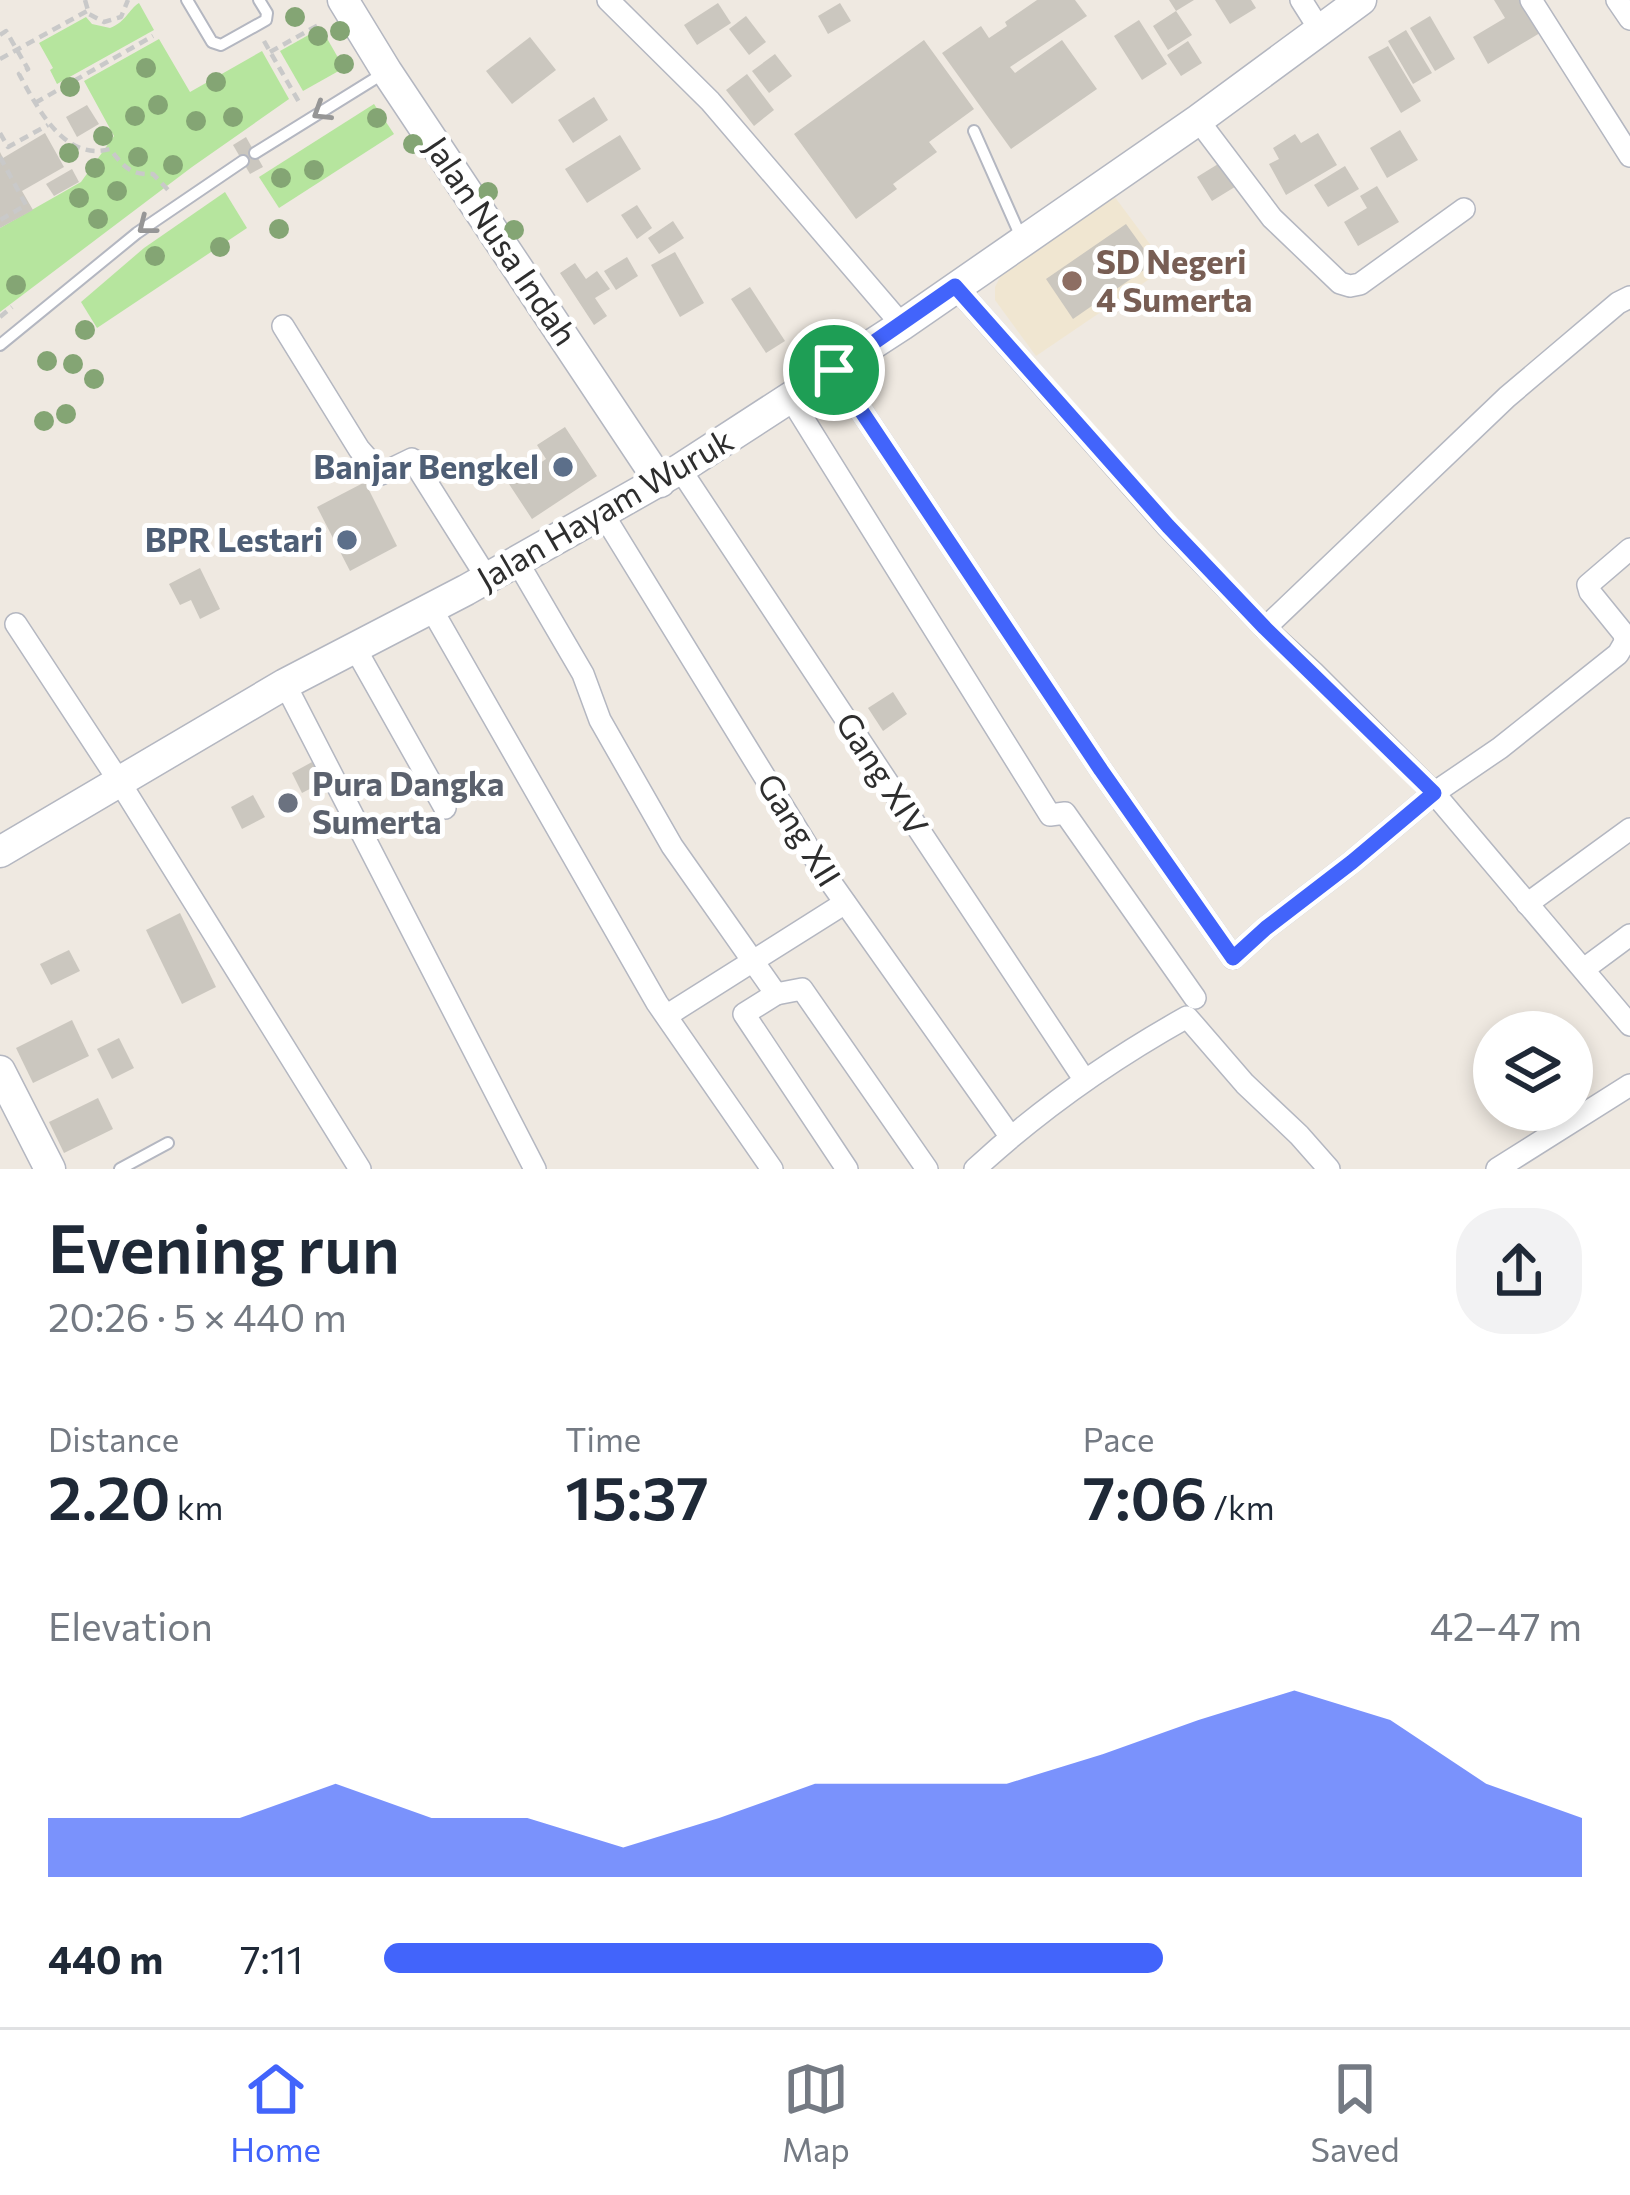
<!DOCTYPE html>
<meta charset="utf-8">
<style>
body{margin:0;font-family:Commissioner,sans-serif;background:#f2f2f3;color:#1f2937;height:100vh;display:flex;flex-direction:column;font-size:45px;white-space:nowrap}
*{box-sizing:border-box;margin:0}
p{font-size:39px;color:#747a83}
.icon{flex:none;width:66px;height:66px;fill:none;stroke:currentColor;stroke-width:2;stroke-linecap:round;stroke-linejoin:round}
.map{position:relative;height:1169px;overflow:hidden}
.details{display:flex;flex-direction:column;background:#fff;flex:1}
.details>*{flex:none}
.buttons{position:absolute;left:1473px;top:1011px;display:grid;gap:24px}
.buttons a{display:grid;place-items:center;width:120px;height:120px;border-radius:50%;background:#fff;box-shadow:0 6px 18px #0003;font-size:60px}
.pin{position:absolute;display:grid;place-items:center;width:102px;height:102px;color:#fff;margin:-51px;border:6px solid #fff;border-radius:50%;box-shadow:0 3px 12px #0007}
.round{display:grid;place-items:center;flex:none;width:126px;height:126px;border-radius:48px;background:#f2f2f3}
.headline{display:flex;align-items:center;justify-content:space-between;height:204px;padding:0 48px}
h1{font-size:66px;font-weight:600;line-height:90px}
.stats{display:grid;grid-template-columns:repeat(3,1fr);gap:18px;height:204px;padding:12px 48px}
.stats div{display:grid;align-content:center}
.stats b{font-size:60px;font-weight:600}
.stats small{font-size:33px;font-weight:400}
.stats p{font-size:33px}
.chart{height:336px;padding:24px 48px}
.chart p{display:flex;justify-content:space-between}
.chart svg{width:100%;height:216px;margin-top:12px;fill:#4264fb;opacity:.7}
ul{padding:0 48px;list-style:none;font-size:39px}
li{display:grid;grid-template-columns:192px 144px 1fr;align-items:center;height:90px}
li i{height:30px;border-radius:15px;background:#4264fb}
.tab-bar{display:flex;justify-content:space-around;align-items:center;height:168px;border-top:3px solid #e0e1e3;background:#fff;font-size:33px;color:#747a83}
.tab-bar a{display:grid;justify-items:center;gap:6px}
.tab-bar .active{color:#4264fb}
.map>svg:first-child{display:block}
.education{fill:#f0e6d1}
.green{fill:#b6e59e}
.building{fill:#cbc7bf}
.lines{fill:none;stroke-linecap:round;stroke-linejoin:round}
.lane-casing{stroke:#b4b7c1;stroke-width:14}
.street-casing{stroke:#b4b7c1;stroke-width:24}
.secondary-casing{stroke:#b4b7c1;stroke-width:33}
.path{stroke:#c9c9c9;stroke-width:4.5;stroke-dasharray:9 6;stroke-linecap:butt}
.lane{stroke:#fff;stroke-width:10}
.street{stroke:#fff;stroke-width:21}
.secondary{stroke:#fff;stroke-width:30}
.tree{fill:#84a574}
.oneway{stroke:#969696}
.route-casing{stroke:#fff;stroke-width:24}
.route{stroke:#4264fb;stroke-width:15}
.education-dot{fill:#8d6e63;stroke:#fff;stroke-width:4.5}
.service-dot{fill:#5c6f8a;stroke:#fff;stroke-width:4.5}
.worship-dot{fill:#6b7280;stroke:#fff;stroke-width:4.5}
.labels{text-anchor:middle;stroke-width:10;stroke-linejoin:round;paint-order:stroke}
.street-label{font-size:33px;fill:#2e2e2e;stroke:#fff}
.education-label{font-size:33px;font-weight:bold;fill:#785e54;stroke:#fff;text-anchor:start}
.service-label{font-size:33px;font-weight:bold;fill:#4e5e75;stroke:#fff;text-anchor:end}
.worship-label{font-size:33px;font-weight:bold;fill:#5b616d;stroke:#fff;text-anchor:start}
</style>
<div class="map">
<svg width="1630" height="1169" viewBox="0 0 1630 1169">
<rect width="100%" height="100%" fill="#efe9e1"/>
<path class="education" d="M1114 196 1167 267 1036 356 995 300V287L1001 275Z"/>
<g class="green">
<path d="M139 3 154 30 57 84 50 70 53 68 39 43 86 17 92 24 110 28C127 21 128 10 139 3Z"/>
<path d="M321 28 344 68 303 91 280 51Z"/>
<path d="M159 39 190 92 262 51 289 99 192 167 0 312V228L81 182 114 136 84 81Z"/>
<path d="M374 104 394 134 279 208 259 177Z"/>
<path d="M225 192 247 228 97 328 81 302 144 248Z"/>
</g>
<g class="building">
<path d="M1037 0H1075L1087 16 1010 67 1015 73 1062 40 1097 89 1011 149 942 53 981 26 989 38 1007 26 1005 22Z"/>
<path d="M1169 0H1194L1176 11 1192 35 1168 50 1153 26 1176 11Z"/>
<path d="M1215 0H1251L1256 8 1230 24Z"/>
<path d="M1494 0H1527L1545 30 1488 64 1473 37 1505 18Z"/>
<path d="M718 3 731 23 697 45 684 25Z"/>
<path d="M840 3 851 21 828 34 818 16Z"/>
<path d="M746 16 766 42 749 55 729 29Z"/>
<path d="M1430 16 1455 59 1435 71 1410 28Z"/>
<path d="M1139 20 1167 64 1142 80 1114 36Z"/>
<path d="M1406 30 1432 73 1413 84 1388 41Z"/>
<path d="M530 37 556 70 512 104 486 71Z"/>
<path d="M924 40 974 109 929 142 937 152 893 184 897 189 856 219 794 134Z"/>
<path d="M1188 41 1202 63 1181 76 1167 55Z"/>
<path d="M1388 46 1421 101 1401 113 1368 57Z"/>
<path d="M775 54 792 76 769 93 752 71Z"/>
<path d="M747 74 774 110 754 126 726 90Z"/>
<path d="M594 97 608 120 573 143 558 120Z"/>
<path d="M87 105 99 124 77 137 66 117Z"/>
<path d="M1400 130 1418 160 1387 178 1370 148Z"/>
<path d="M45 133 64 167 22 191 33 210 0 228V152L3 158Z"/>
<path d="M1318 133 1337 165 1286 195 1269 164 1279 159 1273 148 1295 134 1301 143Z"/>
<path d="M620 135 641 169 587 203 565 169Z"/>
<path d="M246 137 263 167 250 174 233 145Z"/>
<path d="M1223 161 1238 185 1212 201 1197 177Z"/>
<path d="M1345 166 1359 189 1328 207 1314 185Z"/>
<path d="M72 169 79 182 54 196 46 184Z"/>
<path d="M1377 186 1399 222 1358 246 1344 222 1367 208 1360 196Z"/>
<path d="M637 205 652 228 637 239 621 215Z"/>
<path d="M673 221 684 238 659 254 648 238Z"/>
<path d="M1126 224 1154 263 1073 319 1046 279Z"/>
<path d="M675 252 704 303 680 317 651 265Z"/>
<path d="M627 257 638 276 616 290 604 271Z"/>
<path d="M575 263 586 279 597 271 610 289 595 298 607 316 594 325 560 273Z"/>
<path d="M750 287 785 341 766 353 731 299Z"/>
<path d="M565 427 597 476 532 519 509 484 546 459 537 445Z"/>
<path d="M365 482 397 546 350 571 317 507Z"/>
<path d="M200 568 220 609 200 619 191 600 180 605 169 584Z"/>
<path d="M893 692 907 714 883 731 868 708Z"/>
<path d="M312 762 323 782 302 793 292 773Z"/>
<path d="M253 795 265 817 242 829 231 807Z"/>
<path d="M180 913 216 987 182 1004 146 930Z"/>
<path d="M69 950 80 971 51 985 40 964Z"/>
<path d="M72 1020 89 1056 33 1083 16 1048Z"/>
<path d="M119 1038 134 1068 112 1079 97 1049Z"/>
<path d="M98 1098 113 1129 64 1153 49 1122Z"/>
</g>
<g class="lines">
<g class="lane-casing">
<g id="lane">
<path d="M187 0 212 42 221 45 266 20 267 13 259 0"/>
<path d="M974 131 1021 237"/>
<path d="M255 153 384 73"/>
<path d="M0 345 137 233 243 161"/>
<path d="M120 1169 168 1143"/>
</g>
</g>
<g class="street-casing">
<g id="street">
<path d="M608 0 710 101 902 325"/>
<path d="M1301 0 1320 30"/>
<path d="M1531 0 1630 156"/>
<path d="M1617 0 1630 19"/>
<path d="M1198 120 1272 218 1340 283 1350 286 1360 284 1464 209"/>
<path d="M955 286 1168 527 1265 628 1313 672 1434 793 1630 1025"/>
<path d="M283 326 359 449 381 474 412 459 487 578"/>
<path d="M834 370 1101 770 1233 958 1266 928 1352 862 1434 793 1500 748 1618 654 1625 642 1624 634 1590 592 1588 585 1630 549"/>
<path d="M791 399 1050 815 1065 813 1195 998"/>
<path d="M680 469 1084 1079"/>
<path d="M603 514 822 870 1010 1136"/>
<path d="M517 561 583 674 600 720 672 846 776 994 744 1014 847 1169"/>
<path d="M431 608 657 1003 772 1169"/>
<path d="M16 624 119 781 360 1169"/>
<path d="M1265 628 1507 397 1618 303 1630 297"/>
<path d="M355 648 445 808"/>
<path d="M285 684 535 1169"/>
<path d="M1527 904 1630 829"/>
<path d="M1584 969 1630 935"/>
<path d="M776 994 802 989 927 1169"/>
<path d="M674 1011 845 903"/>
<path d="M975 1169C1040 1109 1110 1060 1187 1017L1245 1084 1299 1135 1329 1169"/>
<path d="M1497 1169 1630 1085"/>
</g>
</g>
<g class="secondary-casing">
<g id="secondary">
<path d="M343 0 387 72 660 482"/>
<path d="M0 852 285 684 466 590 680 469 902 325 1198 120 1361 0"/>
<path d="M0 1071 50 1169"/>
</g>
</g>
<g class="path">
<path d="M85 0 89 14 104 22 121 17 128 0"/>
<path d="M0 35 6 31 28 69 19 74C37 107 64 162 110 149 124 167 130 175 153 174L168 190"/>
<path d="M264 41 299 102"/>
<path d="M270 52 322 23"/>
<path d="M0 59 87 11"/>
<path d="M35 103 153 36"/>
<path d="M0 133 8 147 48 125"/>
<path d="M0 157 26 205 0 220"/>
<path d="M0 317 12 307"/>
</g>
<use href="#lane" class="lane"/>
<use href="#street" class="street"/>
<use href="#secondary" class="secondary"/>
</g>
<g class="tree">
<circle cx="295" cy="17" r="10"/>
<circle cx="340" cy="31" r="10"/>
<circle cx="318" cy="36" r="10"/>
<circle cx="344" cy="64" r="10"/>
<circle cx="146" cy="68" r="10"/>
<circle cx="216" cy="82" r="10"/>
<circle cx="70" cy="87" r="10"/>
<circle cx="158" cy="105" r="10"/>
<circle cx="135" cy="116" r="10"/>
<circle cx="233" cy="117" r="10"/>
<circle cx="377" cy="118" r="10"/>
<circle cx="196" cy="121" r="10"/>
<circle cx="103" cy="136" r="10"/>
<circle cx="413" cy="144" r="10"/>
<circle cx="69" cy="153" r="10"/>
<circle cx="138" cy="157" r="10"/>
<circle cx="173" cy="165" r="10"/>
<circle cx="95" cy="168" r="10"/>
<circle cx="314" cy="170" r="10"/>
<circle cx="281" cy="178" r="10"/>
<circle cx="117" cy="191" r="10"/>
<circle cx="488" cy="192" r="10"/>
<circle cx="79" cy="198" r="10"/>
<circle cx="98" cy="219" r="10"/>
<circle cx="279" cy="229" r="10"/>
<circle cx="514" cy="230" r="10"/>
<circle cx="220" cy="247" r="10"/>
<circle cx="155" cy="256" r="10"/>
<circle cx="16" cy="285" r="10"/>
<circle cx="85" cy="330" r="10"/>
<circle cx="47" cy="361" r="10"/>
<circle cx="73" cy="364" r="10"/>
<circle cx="94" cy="379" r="10"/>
<circle cx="66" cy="414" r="10"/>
<circle cx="44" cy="421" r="10"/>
</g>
<defs><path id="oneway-chevron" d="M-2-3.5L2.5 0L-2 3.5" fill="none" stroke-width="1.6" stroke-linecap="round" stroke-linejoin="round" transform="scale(3)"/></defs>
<g class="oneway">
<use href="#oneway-chevron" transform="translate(321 112) rotate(148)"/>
<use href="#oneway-chevron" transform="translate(146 226) rotate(142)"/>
</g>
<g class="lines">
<g class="route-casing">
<path id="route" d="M955 286 1168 526 1265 628 1434 793 1352 862 1266 928 1233 958 1101 770 834 370Z"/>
</g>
<use href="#route" class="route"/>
</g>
<circle class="education-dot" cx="1072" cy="281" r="12"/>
<g class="service-dot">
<circle cx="563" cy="467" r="12"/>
<circle cx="347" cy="540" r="12"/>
</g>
<circle class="worship-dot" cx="288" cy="803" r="12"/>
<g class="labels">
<g class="street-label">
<text transform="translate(501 241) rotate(56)" y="12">Jalan Nusa Indah</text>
<text transform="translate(605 509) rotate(-30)" y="12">Jalan Hayam Wuruk</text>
<text transform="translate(882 774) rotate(57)" y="12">Gang XIV</text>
<text transform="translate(799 830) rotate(58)" y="12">Gang XII</text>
</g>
<g class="education-label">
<text x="1096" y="274">SD Negeri<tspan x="1096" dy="38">4 Sumerta</tspan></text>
</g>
<g class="service-label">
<text x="539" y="479">Banjar Bengkel</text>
<text x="323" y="552">BPR Lestari</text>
</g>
<g class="worship-label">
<text x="312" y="796">Pura Dangka<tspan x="312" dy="38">Sumerta</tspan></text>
</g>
</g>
</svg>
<div class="buttons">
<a><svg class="icon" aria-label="layers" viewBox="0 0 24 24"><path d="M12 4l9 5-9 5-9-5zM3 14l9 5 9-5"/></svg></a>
</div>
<div class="pin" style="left:834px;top:370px;background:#1e9e55"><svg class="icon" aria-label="arrive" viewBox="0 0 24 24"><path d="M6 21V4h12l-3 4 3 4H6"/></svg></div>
</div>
<section class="details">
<div class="headline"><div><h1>Evening run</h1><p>20:26 · 5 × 440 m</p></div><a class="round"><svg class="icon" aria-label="share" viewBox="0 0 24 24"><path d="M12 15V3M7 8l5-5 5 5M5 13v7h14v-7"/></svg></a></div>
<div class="stats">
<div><p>Distance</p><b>2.20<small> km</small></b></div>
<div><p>Time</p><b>15:37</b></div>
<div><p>Pace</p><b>7:06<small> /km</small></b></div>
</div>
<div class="chart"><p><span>Elevation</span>42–47 m</p>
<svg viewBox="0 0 160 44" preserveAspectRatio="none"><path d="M0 44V32L10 32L20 32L30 25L40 32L50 32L60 38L70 32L80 25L90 25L100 25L110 19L120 12L130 6L140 12L150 25L160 32V44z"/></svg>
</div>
<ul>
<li><b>440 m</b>7:11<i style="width:65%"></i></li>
</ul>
</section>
<nav class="tab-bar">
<a class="active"><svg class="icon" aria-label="home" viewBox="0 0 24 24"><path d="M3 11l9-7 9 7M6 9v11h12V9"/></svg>Home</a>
<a><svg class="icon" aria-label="map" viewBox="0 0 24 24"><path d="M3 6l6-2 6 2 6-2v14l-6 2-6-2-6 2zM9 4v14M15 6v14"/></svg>Map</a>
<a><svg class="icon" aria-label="saved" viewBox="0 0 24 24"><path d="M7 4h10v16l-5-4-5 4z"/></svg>Saved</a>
</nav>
